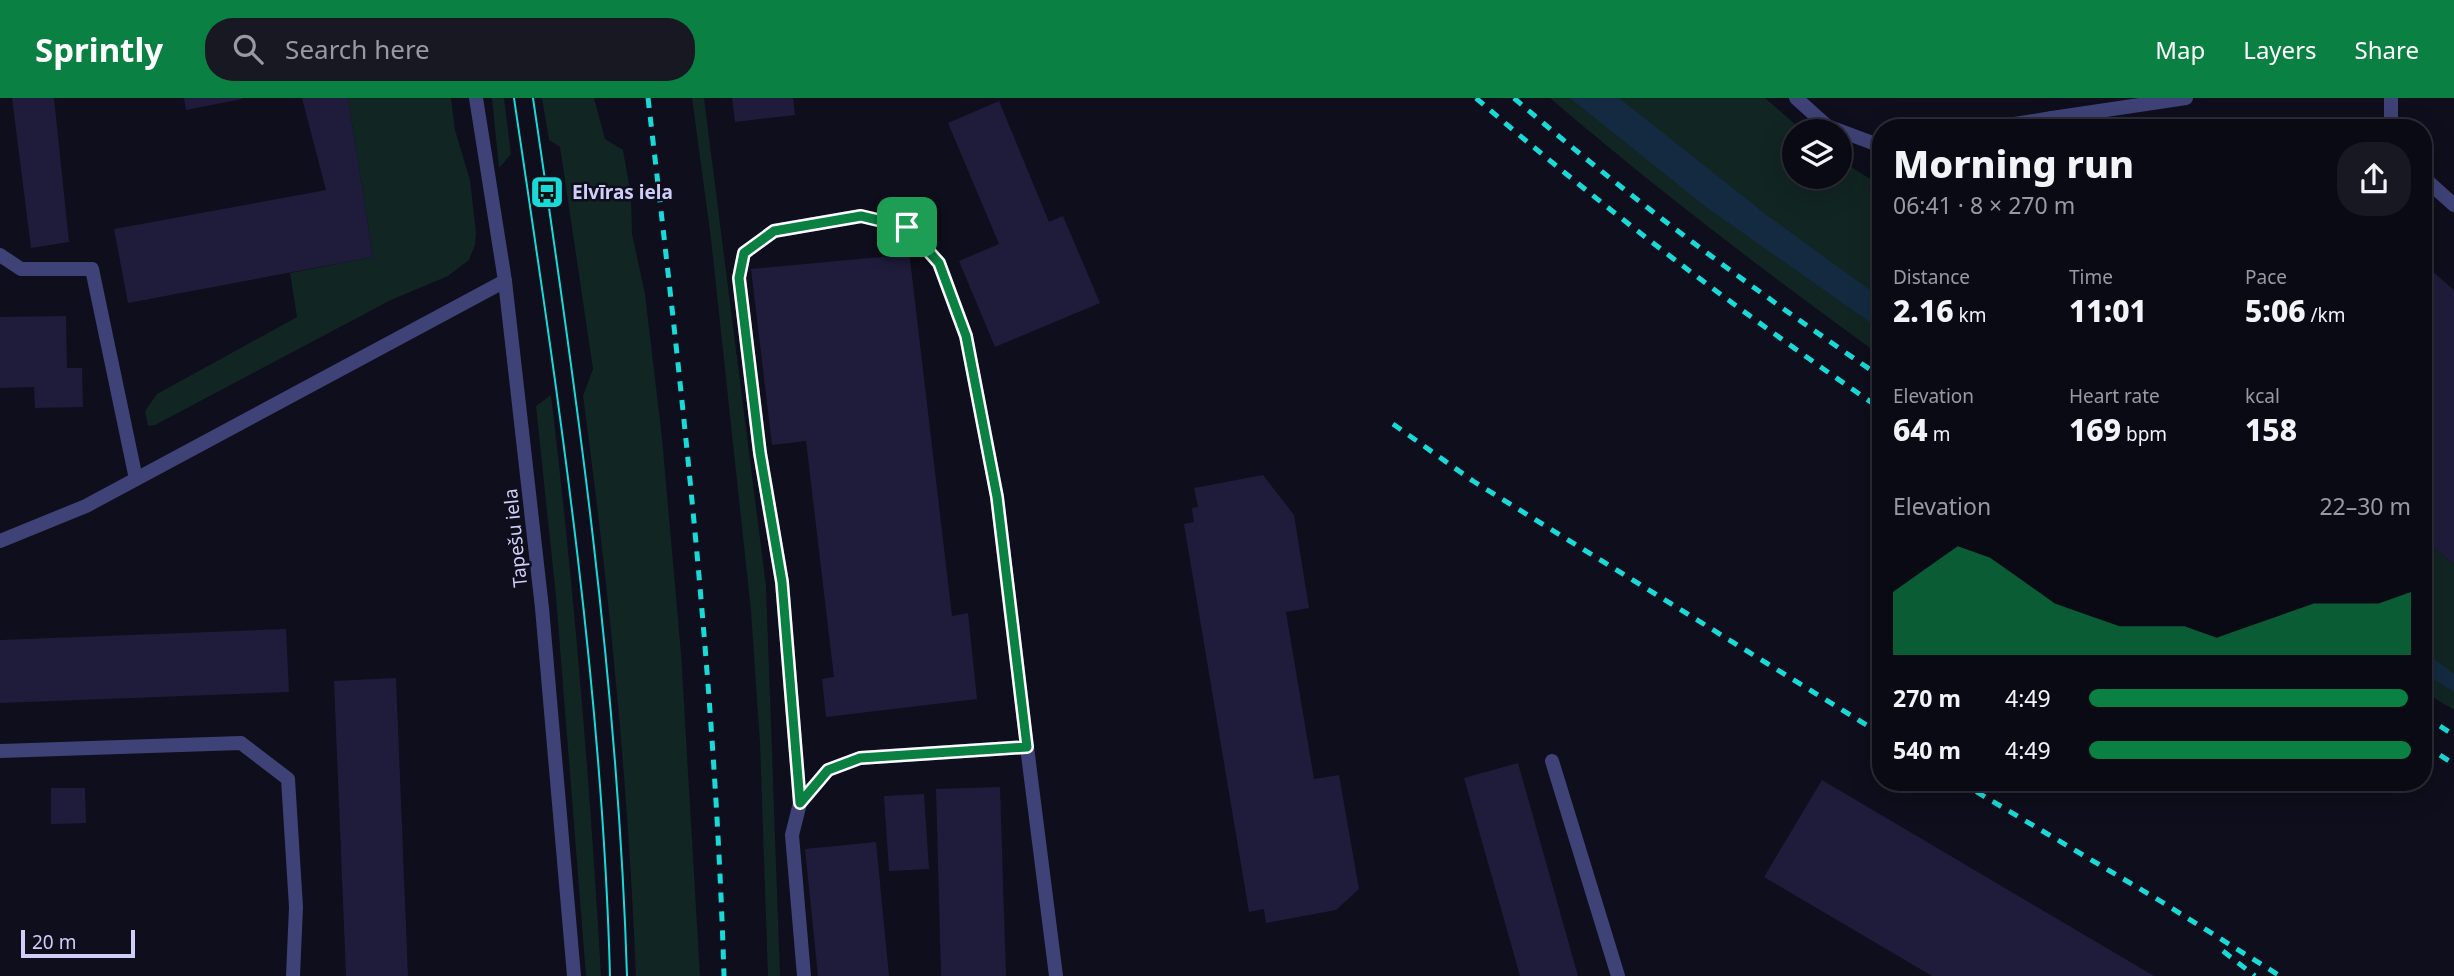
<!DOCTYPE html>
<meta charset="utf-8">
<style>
body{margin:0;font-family:"Noto Sans",sans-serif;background:#181822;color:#f1f3f6;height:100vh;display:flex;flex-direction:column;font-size:26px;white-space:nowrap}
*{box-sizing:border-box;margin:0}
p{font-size:23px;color:#999aa0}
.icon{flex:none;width:38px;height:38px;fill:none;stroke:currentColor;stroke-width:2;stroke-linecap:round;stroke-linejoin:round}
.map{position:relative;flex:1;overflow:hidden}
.details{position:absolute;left:1872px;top:21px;width:560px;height:672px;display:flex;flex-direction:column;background:#0a0a15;border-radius:28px;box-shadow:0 7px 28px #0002,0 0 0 2px #2a2b34}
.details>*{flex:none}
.fabs{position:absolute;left:1782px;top:21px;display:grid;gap:14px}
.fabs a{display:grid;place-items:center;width:70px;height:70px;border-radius:50%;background:#0a0a15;box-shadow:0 7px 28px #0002,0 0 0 2px #2a2b34;font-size:35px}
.scale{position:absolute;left:21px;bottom:18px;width:114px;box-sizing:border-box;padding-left:7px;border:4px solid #cecef9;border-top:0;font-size:19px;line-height:24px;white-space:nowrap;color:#cecef9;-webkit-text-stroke:5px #0e0e1c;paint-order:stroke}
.pin{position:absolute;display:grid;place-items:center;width:60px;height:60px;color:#fff;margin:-30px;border-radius:14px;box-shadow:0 4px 10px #0006}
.round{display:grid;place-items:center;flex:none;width:74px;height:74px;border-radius:28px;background:#181822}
.summary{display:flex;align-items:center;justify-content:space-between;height:119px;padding:0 21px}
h1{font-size:38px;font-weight:800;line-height:52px}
.stats{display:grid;grid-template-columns:repeat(3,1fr);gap:10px;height:119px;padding:7px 21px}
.stats div{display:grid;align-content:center}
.stats b{font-size:30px;font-weight:800}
.stats small{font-size:19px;font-weight:400}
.stats p{font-size:19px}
.chart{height:196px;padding:14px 21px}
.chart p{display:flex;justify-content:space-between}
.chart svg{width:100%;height:126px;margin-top:7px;fill:#0b8043;opacity:.7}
ul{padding:0 21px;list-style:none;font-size:23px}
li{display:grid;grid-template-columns:112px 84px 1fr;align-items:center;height:52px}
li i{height:18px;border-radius:9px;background:#0b8043}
header{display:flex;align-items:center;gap:42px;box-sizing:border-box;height:98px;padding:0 35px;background:#0b8043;color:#fff}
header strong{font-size:33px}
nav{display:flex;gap:38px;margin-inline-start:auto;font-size:24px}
.search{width:490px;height:63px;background:#181822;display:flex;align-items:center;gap:18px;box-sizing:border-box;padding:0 24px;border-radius:28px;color:#999aa0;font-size:26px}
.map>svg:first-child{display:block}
.green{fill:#112522}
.water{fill:#132a40}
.building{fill:#1f1c3b}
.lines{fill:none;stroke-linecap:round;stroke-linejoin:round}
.service{stroke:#3e4276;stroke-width:14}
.minor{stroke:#3e4276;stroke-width:14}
.tram{stroke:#19dad7;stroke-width:2}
.rail{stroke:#19dad7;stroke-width:5;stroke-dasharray:10 9;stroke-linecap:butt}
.route-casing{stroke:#fff;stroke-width:14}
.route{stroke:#0b8043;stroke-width:9}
.labels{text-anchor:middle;stroke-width:5;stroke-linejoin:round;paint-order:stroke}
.poi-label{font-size:19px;font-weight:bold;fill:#cecef9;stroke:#0e0e1c;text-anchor:start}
.street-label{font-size:19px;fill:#cecef9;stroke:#0e0e1c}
</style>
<header>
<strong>Sprintly</strong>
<div class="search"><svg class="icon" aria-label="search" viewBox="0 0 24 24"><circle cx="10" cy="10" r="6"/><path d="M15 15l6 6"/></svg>Search here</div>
<nav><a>Map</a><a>Layers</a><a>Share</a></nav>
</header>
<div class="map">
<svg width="2454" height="878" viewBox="0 0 2454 878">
<rect width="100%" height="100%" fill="#0e0e1c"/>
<g class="green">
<path d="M348 0H451L455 32 470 82 476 135 475 147 469 162 448 178 391 202 155 327 148 328 145 313 157 296 297 219 290 175 373 159Z"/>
<path d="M492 0H504L511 56 499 70Z"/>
<path d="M542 0H594L605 41 623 52 631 98 632 136 645 196 662 340 681 555 700 878H636C628 684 609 490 583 298L593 271 560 49 549 42Z"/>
<path d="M692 0H704L766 488 780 878H768L760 645 751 513 711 141Z"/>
<path d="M1550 0H1765L1803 33H1794V79H1839V61L1881 88V258C1768 176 1656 91 1550 0Z"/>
<path d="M551 297C574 490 590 684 601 878H586L556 499 536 308Z"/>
<path d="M2424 441 2454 467V612L2424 594Z"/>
</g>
<g class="water">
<path d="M1570 0H1619L1768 118 1881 200V232L1706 109Z"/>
<path d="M2424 554 2454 576V594L2424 575Z"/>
</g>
<g class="building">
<path d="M12 0H54L69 144 31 150Z"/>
<path d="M184 0H242V1L186 12Z"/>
<path d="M302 0H348L373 159 128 205 114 131 326 92Z"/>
<path d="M732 0H793L795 17 735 24Z"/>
<path d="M999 3 1049 124 1063 118 1100 205 995 249 959 163 999 146 948 25Z"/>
<path d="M908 144 952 518 968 515 977 601 826 619 822 581 834 579 806 343 772 347 751 171 891 158 890 146Z"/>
<path d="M2424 166 2454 192V467L2424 441Z"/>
<path d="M66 218 67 270H82L83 309 35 310 34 289 0 290V219Z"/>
<path d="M1263 377 1294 417 1309 510 1286 514 1314 681 1339 677 1359 791 1336 812 1266 825 1264 811 1249 814 1184 426 1194 424 1192 410 1198 409 1194 390Z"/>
<path d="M286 531 289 594 0 605V542Z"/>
<path d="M396 580 408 878H346L334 583Z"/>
<path d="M1518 665 1578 878H1520L1464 680Z"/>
<path d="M1822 682 2154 878H1932L1764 779Z"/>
<path d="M1000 689 1006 878H941L936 691Z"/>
<path d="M51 690H85L86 725 51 726Z"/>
<path d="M924 696 929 771 889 773 884 698Z"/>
<path d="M876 744 889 878H818L805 751Z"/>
</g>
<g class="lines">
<g class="service">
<path d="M1796 0 1827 28 1881 48"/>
<path d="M2391 0V30"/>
<path d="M1990 30 2052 20"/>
<path d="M2044 30 2052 20 2186 0"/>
<path d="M2424 80 2454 107"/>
<path d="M0 157 21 171H92L136 381"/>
<path d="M1552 663 1618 878"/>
<path d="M800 705 782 484 760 355 739 180 744 155 774 133 861 118 907 129 939 165 966 238 997 399 1027 649"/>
<path d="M804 878 792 737 800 705 828 672 860 660 1027 649 1056 878"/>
</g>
<g class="minor">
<path d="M476 0 505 183 542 510 574 878"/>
<path d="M0 443 86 408 505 183"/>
<path d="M0 653 241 645 288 681 296 809 293 878"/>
</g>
<g class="tram">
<path d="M514 0C557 291 602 583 610 878"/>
<path d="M533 0C576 291 618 584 627 878"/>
</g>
<g class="rail">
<path d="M648 0C682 292 715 584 724 878"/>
<path d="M1476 0C1605 112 1740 214 1881 311"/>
<path d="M1514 0C1630 101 1754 192 1881 279"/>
<path d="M1393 326 1473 383 1881 636"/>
<path d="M2424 618 2454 637"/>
<path d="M2424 647 2454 666"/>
<path d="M1960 684 2157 801 2280 878"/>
<path d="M2223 853 2255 878"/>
</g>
</g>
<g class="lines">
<g class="route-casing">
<path id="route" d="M861 118 907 129 939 165 966 238 997 399 1027 649 860 660 828 672 800 705 782 484 760 355 739 180 744 155 774 133Z"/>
</g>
<use href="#route" class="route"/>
</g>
<defs>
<g id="bus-square" transform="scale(1.75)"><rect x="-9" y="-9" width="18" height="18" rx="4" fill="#19dad7" stroke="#0e0e1c"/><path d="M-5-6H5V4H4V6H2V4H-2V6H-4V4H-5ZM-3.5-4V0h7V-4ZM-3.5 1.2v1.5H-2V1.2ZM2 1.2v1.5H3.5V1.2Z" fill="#111"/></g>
</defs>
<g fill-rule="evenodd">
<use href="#bus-square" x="547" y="94"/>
</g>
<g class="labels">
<g class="poi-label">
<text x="572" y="101">Elvīras iela</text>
</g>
<g class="street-label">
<text transform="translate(515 440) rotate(-96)" y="7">Tapešu iela</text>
</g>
</g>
</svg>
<div class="fabs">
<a><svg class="icon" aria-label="layers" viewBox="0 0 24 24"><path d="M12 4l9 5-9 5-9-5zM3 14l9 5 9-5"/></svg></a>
</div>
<div class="scale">20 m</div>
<div class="pin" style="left:907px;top:129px;background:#1e9e55"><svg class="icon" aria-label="arrive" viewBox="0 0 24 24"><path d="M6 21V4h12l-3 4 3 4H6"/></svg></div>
<section class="details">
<div class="summary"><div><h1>Morning run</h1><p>06:41 · 8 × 270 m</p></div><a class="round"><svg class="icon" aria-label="share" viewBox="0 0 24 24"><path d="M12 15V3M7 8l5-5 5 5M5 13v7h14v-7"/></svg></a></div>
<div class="stats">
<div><p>Distance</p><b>2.16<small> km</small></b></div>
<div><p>Time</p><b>11:01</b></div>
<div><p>Pace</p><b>5:06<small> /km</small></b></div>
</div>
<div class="stats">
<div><p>Elevation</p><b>64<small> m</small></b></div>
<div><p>Heart rate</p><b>169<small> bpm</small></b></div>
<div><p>kcal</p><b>158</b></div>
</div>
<div class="chart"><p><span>Elevation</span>22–30 m</p>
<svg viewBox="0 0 160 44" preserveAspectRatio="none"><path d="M0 44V22L10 14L20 6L30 10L40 18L50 26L60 30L70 34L80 34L90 34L100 38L110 34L120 30L130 26L140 26L150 26L160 22V44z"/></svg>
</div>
<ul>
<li><b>270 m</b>4:49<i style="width:99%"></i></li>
<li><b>540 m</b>4:49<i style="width:100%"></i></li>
</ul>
</section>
</div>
